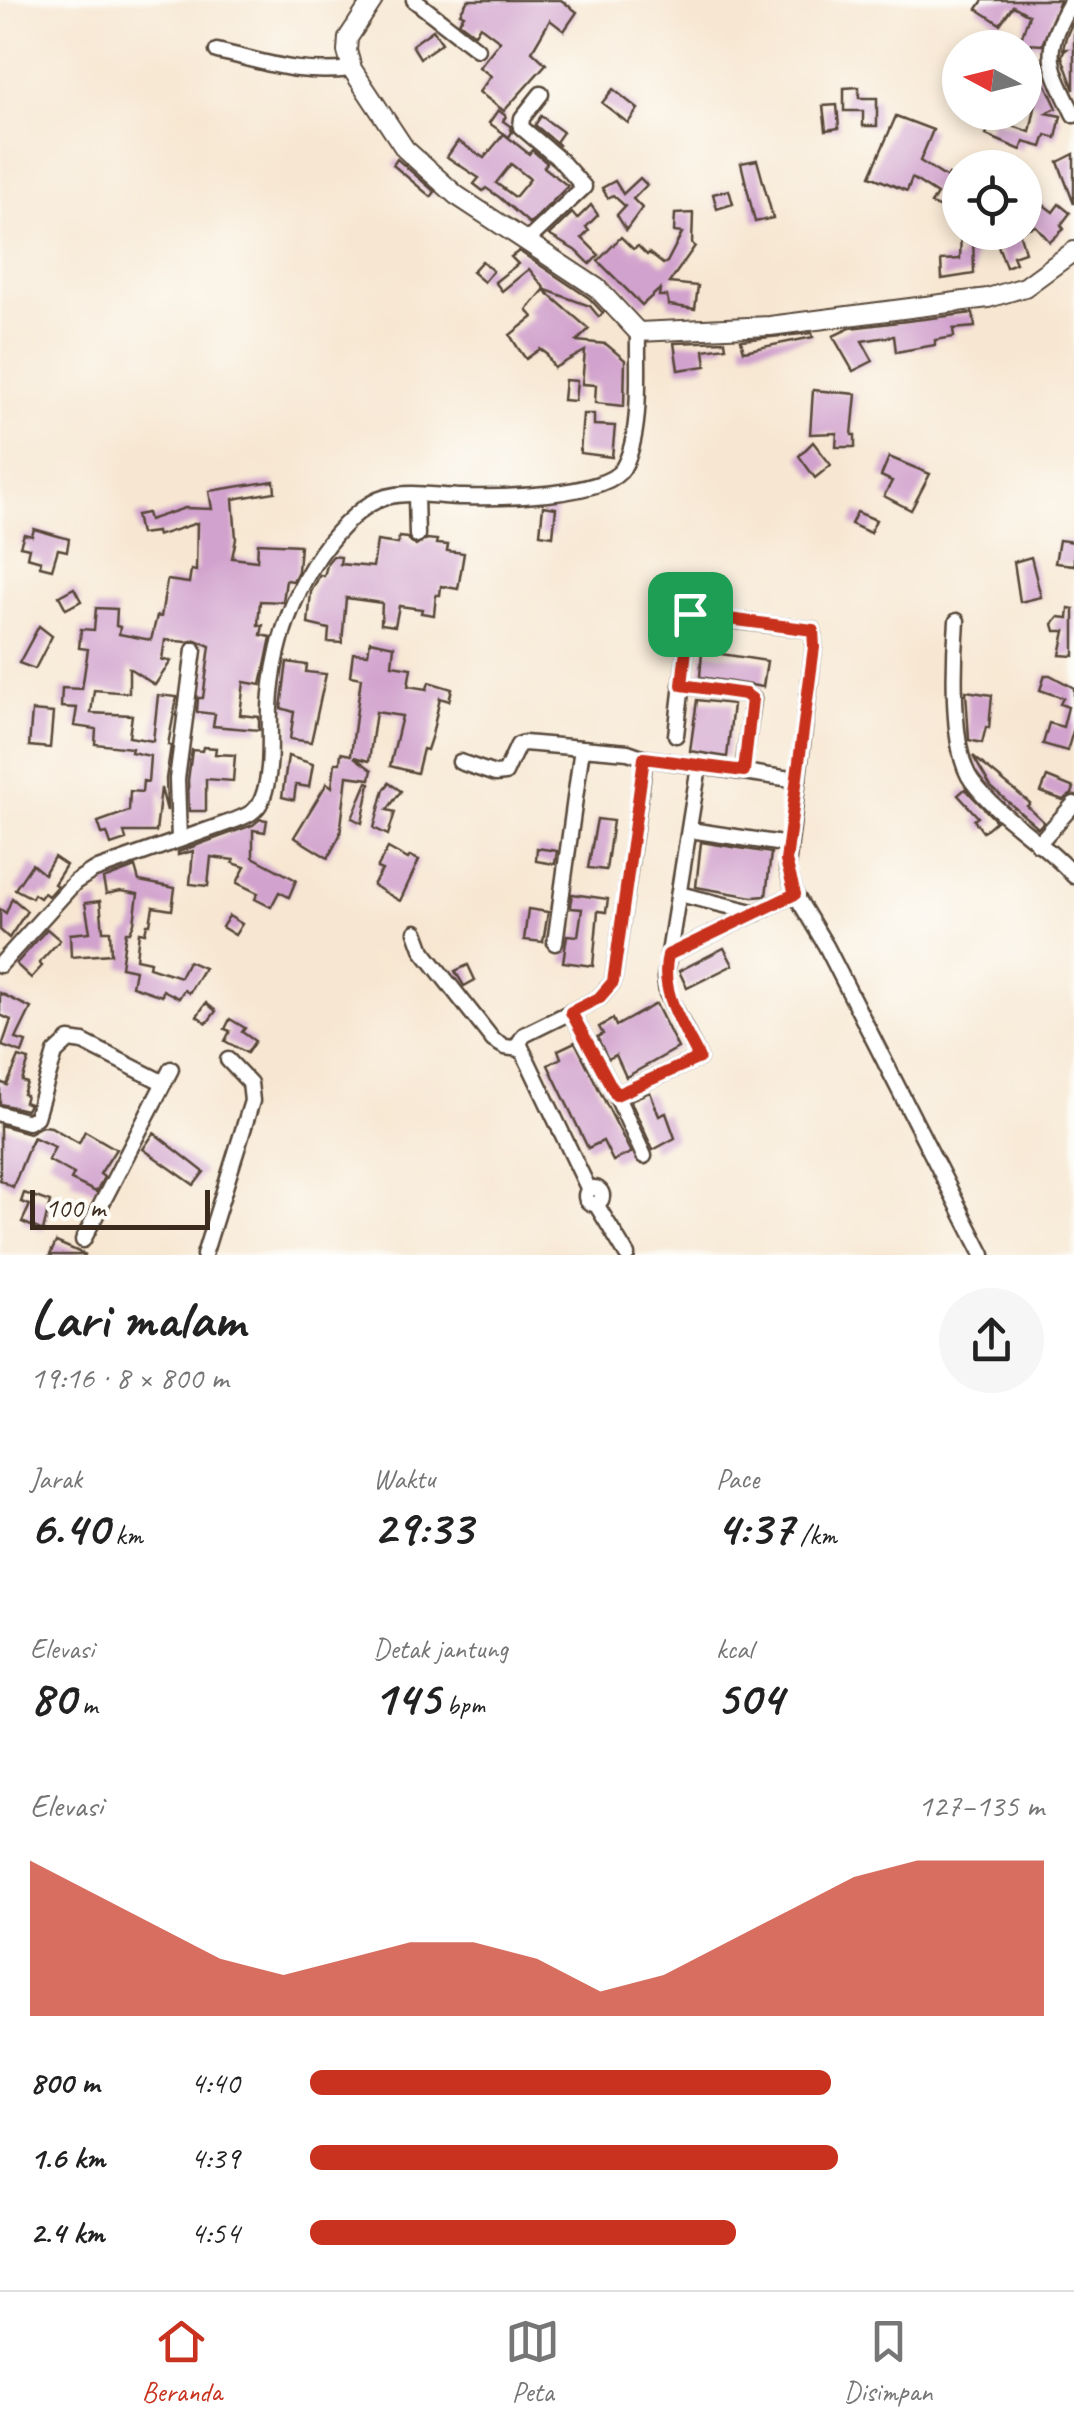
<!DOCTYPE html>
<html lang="id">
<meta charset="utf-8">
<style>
body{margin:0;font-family:Caveat,sans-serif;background:#f6f6f6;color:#222;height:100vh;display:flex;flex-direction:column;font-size:38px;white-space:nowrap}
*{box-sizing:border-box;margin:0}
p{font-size:32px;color:#767676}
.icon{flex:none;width:55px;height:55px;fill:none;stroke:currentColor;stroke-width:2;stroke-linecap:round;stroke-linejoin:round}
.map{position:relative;height:1255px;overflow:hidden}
.side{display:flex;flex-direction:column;background:#fff;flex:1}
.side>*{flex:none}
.needle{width:65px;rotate:277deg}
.controls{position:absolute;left:942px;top:30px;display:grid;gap:20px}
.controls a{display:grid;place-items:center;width:100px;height:100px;border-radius:50%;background:#fff;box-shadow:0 5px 15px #0003;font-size:50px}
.scale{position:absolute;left:30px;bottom:25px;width:180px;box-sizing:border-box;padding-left:10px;border:5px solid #3b2a1e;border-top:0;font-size:28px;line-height:35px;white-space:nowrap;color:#3b2a1e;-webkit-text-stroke:8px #fdfcf7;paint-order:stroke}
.pin{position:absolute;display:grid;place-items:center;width:85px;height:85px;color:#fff;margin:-42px;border-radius:20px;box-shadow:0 5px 15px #0006}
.round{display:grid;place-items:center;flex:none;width:105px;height:105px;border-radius:52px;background:#f6f6f6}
.summary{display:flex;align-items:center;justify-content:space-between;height:170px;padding:0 30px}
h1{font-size:55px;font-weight:600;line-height:75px}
.stats{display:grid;grid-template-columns:repeat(3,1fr);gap:15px;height:170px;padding:10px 30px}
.stats div{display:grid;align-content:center}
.stats b{font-size:50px;font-weight:600}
.stats small{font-size:28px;font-weight:400}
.stats p{font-size:28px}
.chart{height:280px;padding:20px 30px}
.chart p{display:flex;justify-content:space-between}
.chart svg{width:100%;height:180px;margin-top:10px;fill:#c8321e;opacity:.7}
ul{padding:0 30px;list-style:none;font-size:32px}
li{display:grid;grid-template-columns:160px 120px 1fr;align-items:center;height:75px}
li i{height:25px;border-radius:12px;background:#c8321e}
.tab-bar{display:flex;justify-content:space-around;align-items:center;height:140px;border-top:2px solid #e0e0e0;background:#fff;font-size:28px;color:#767676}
.tab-bar a{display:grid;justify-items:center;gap:5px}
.tab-bar .on{color:#c8321e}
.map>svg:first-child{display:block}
.building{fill:#d1a2cd;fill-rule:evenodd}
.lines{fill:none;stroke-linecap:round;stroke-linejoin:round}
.minor-casing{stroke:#574639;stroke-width:19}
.tertiary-casing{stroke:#574639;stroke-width:22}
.minor{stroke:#fff;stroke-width:14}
.tertiary{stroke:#fff;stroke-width:18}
.route-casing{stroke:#fff;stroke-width:20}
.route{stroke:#c8321e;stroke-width:12}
</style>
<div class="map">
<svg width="1074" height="1255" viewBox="0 0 1074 1255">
<rect width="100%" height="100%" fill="#fdfcf7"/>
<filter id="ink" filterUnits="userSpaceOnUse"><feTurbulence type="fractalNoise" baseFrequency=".01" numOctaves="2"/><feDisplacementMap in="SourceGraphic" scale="20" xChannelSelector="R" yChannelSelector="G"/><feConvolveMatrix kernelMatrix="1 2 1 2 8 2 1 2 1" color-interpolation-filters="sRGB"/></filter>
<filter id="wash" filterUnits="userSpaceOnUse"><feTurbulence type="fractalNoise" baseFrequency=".0048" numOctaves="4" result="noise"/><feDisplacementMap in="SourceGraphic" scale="40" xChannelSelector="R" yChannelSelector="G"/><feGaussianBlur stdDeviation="2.25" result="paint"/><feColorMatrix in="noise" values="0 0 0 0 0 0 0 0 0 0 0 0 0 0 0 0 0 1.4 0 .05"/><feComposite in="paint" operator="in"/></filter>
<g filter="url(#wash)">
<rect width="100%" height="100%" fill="#f7e7d2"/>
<g id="blocks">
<g class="building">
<path d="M468 0H561L577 12 564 31 550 20 532 51 546 64 504 111 479 92 491 76 479 67 500 41 480 26 475 34 459 22 464 15 460 13Z"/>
<path d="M983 0H1060L1042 45 1029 44V48H994L997 31 1022 36 1029 15 1013 6 1000 24 977 9Z"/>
<path d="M1074 19V90L1062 57 1063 52 1067 49H1063L1066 37Z"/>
<path d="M433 30 442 43 420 58 412 45Z"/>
<path d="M1042 62 1044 74 1042 76 1057 108 1046 113 1061 116 1056 138 1046 135 1042 147 1024 142 1021 150 986 135 992 119 1030 132 1036 103 1025 101V87L1036 89 1027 70Z"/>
<path d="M859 87V98H877V126H863V111H844V88Z"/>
<path d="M613 89 638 109 628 123 602 103Z"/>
<path d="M837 105 839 128 826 130 823 106Z"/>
<path d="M498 110 506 116 503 121 510 126 512 132 509 137 489 123Z"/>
<path d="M541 116 563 132 556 142 560 146 535 125Z"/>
<path d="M896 116 933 130 920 161 947 178 949 175 960 182V216L931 204 937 194 912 178 907 191 870 176Z"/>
<path d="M504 134 529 154 532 150 547 163 544 167 568 186 530 224 499 197 486 188 483 191 474 184 479 178 447 157 458 141 484 158ZM511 164 530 179 515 197 496 183Z"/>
<path d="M1074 154V204L1058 162Z"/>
<path d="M397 159 435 192 431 197 393 165Z"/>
<path d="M757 160 773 218 755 222 741 163Z"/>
<path d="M640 178 647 185 633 199 642 208 626 230 617 215 625 206 613 195 608 198 602 188 615 181 623 194Z"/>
<path d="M729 190 733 204 717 209 713 194Z"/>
<path d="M1033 197 1053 212 1059 204 1070 213 1061 225 1064 229 1050 242 1036 226 1025 229V207Z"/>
<path d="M591 205 598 215 586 227 589 231 582 238 599 255 590 264 578 252 549 235 572 213 577 219Z"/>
<path d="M693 213 692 244 695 246 669 283 698 286 695 309 669 305 667 296H659L660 289 642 305 598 261 621 237 633 249 638 246 647 255 649 253 663 264 667 262 682 233 674 232 675 214Z"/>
<path d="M961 232H973L974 274 942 279 941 260 960 259Z"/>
<path d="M993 232H1019L1025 252 1013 256 1016 263 1006 267Z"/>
<path d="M519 251 589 298 603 313 599 317 590 306 546 290 529 269 502 291 495 282 518 264 511 257Z"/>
<path d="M482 261 493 271 484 282 472 272Z"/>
<path d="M544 290 589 329 577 341 606 344 625 360 624 406 595 403 596 385 582 384 585 351 554 368 546 353 540 349 526 359 518 348 510 335 533 317 527 310Z"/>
<path d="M973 313 975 327 953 329 954 337 935 340V345L896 352 894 336 862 341 873 361 853 371 833 336 850 328Z"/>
<path d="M812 333 813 337 744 351 741 340Z"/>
<path d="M725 341 726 347 704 350 706 366 678 370 674 343Z"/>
<path d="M565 380 577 381 575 401 563 400Z"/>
<path d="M813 390 856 394 852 435H855V447H836L837 433 810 434Z"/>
<path d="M583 414H594V425L615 426 612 457 580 453Z"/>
<path d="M813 442 831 465 815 478 799 456Z"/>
<path d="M889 457 930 474 911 510 884 496 892 481 881 476Z"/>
<path d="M274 481 275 492 233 499 236 539 232 558 257 561 258 543 300 545 298 571 293 581 286 580 283 602 260 601 258 625H263L261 635 271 637 261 685 244 682 240 715 259 717V730L213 726 215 714 197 712 198 698H203L210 646 196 640 187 642 165 640 162 660 171 661 155 685 129 668V693L94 690 91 713 132 715 129 737 153 741 158 695 177 697 168 745 171 746 166 779 167 811 161 788 156 832H124L126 840 111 845 107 833 102 834 98 822 129 811 130 791 142 792 143 781 148 782 150 756 131 752 132 748 95 744 96 729 74 726 77 708 61 707 62 688 82 689 88 649 79 648 81 629 94 630 96 608 117 609 116 626 120 627 119 634 151 640 157 616 161 617 167 580 189 583 191 570 196 571 197 523 157 536 156 532 140 534 136 515 147 513 149 520 185 508 212 509 209 491Z"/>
<path d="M543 506 556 508 553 536 540 534Z"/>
<path d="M857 512 876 520 870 533 851 524Z"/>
<path d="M34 529 69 539 67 551 58 549 52 569 40 566 41 561 27 557 29 548 20 546 24 534 32 536Z"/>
<path d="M399 537 407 538 416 546 427 539 437 540 436 544 448 545 447 551 464 553 458 589 441 586 440 595H436L434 615 421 613 422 609 399 606 395 626 381 624 382 603 346 598 342 643 328 642 329 629 308 624 311 592 320 575 324 576 328 562 333 556 341 557 340 564 373 567 377 541 398 544Z"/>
<path d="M1059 540 1074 542V565L1055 563Z"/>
<path d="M1031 557 1041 597 1020 602 1014 562Z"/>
<path d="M74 588 81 601 66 609 59 596Z"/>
<path d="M1069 608 1074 609V656L1060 655 1065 631H1055L1053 624 1059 617 1068 618Z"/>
<path d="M39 626 52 636 35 669 19 663Z"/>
<path d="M370 641 394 646 392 665 411 668 408 686 427 689 429 682 452 689 449 701 440 698 432 735 427 750 423 749 417 773 390 766 402 716 376 712 369 761 354 757 372 770 370 779 347 776 340 835 328 858 294 837 327 783 332 787 335 763H340L341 753 351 755 361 678 350 676 353 653 368 654Z"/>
<path d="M702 651 767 661 763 687 700 677Z"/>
<path d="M287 662 307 665 306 672 326 674 311 742 290 739 294 712 281 708Z"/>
<path d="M1045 675H1050L1074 688V728L1067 751 1043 744 1049 723 1063 727 1068 707 1060 704 1063 698 1040 690Z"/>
<path d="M966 691 992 695 989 728 986 727 982 743 969 740Z"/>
<path d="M697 700 733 704 727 757 690 751Z"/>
<path d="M32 711 53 713 50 748 29 746Z"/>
<path d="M203 747 216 748 215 754 235 755 233 781 206 779V811H189L188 780 192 750 202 751Z"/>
<path d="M288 756 313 764 309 787 296 785 294 800 282 797Z"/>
<path d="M973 756 1030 803 1027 806 1044 822 1038 828 991 787Z"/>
<path d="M1047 777 1074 788 1072 794 1063 800 1041 792Z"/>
<path d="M367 782 370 783 362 823 352 818Z"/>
<path d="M389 783 401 791 387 810 395 812 388 835 374 828 384 790Z"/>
<path d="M965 789 996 821 983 832 974 820 978 817 958 795Z"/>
<path d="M260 819 267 820 265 832 253 830V857L296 880 289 897 279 892 271 907 255 899 258 893 237 883 245 867 233 863 234 860 211 857 208 886 190 884 193 851 178 855V852L253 825Z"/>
<path d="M597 819 613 821 606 870 588 868Z"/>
<path d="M701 842 771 853 766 896 753 897 696 887Z"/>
<path d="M388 848 408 859 410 856 419 860 400 901 373 885 382 870 377 868Z"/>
<path d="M537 848 557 851 555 864 536 861Z"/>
<path d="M54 857 66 865 54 884 57 886 48 896 44 893 40 898 34 894 32 898 15 889 32 864 44 874Z"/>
<path d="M135 867 139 881 175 888 172 910 153 907 150 924H147L145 933 139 932 136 959 150 962 149 967 180 977 188 961 204 968 189 993 184 990 179 998 163 990 162 996 132 986 135 970 121 967 126 932H130L134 923 138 894 121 891 106 894 103 879Z"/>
<path d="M572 894 608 899 606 912 598 911 593 966 563 962 567 935 578 936 582 909 571 908Z"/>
<path d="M12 898 27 911 9 938 0 930V909L6 913Z"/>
<path d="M100 901 103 931H110L111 954 71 957 70 934 90 932 85 903Z"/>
<path d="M528 909 548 912 543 942 524 940Z"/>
<path d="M229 916 242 924 235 935 222 927Z"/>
<path d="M47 929 60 940 39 963 42 966 31 978 16 964Z"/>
<path d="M724 948 733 965 687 988 679 971Z"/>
<path d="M468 965 475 980 464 986 455 971Z"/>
<path d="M0 993 31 1008 16 1039 26 1042 22 1053 2 1046 11 1020 0 1015Z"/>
<path d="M206 1003 216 1011 207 1023 197 1016Z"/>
<path d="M656 1004 678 1048 626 1077 616 1055 608 1059 597 1037 603 1034 599 1027 613 1019 616 1026Z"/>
<path d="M230 1019 245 1028 242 1032 255 1041 247 1053 225 1041 230 1031 225 1029Z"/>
<path d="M575 1042 631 1153 613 1161 603 1141 588 1148 548 1065 561 1058 558 1050Z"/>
<path d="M19 1057 29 1060 22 1081 27 1083 23 1094 26 1095 24 1102 29 1104 26 1110 0 1104V1082L7 1085Z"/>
<path d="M650 1092 659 1116 666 1113 675 1138 653 1150 630 1100Z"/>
<path d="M0 1125 29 1133 42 1126 51 1127 79 1143 85 1131 116 1149 100 1174 104 1177 96 1192 71 1180 74 1174 48 1160 55 1147 33 1137 13 1187 0 1180Z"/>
<path d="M154 1133 204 1172 194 1185 143 1149Z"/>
<path d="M24 1193 50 1202 43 1231 22 1222 30 1205 21 1202Z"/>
<path d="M56 1242 86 1255H50Z"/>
</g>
</g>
</g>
<g filter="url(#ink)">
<use href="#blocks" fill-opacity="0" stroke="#574639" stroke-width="2.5"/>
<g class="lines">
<g class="minor-casing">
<g id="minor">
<path d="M414 0 477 49"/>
<path d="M1072 0C1041 54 1048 61 1074 115"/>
<path d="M217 51C270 63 296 75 352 69"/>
<path d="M528 240 584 187 560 160 521 127 522 118 541 94"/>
<path d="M416 495 417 535"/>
<path d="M957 621C954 658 950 752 972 781 999 818 1044 841 1074 876"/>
<path d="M681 685 745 694 753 699 743 771"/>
<path d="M676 735 690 615 813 630 814 647 787 867 795 894 826 946 983 1255"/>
<path d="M460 762 495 774 505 773 518 745 524 743 582 748"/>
<path d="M690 830 789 845"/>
<path d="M179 840 177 779 194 650"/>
<path d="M1038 844 1074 804"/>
<path d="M679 894 757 913"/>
<path d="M416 932 423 951 493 1040 505 1047 520 1049"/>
<path d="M555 943 582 748 628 752 645 758"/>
<path d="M668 955 795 894"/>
<path d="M0 965 75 882 92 871 233 821C246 816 257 812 262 799 273 773 269 736 270 708 273 639 302 562 354 516 363 508 375 500 386 497 410 490 439 497 463 497 496 498 607 497 623 468 643 434 637 370 638 332"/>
<path d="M571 1012 616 1095 644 1156"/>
<path d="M616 1095 699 1058 667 993 665 978 699 766"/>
<path d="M0 1114 28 1122 36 1117 55 1053 69 1040 83 1042 164 1083"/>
<circle cx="594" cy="1196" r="8"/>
<path d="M589 1190 519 1043 524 1035 599 998 613 982 645 758 798 780"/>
<path d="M596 1204 627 1255"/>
<path d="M83 1240 171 1069"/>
<path d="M204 1255 252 1101 250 1083 228 1060"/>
</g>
</g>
<g class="tertiary-casing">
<path id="tertiary" d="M373 0 348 38 347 51 352 69 405 149 456 195 597 288 638 332 770 326 988 298 1025 287 1074 251"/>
</g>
<use href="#minor" class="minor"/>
<use href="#tertiary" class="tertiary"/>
</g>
</g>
<g class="lines" filter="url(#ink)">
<g class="route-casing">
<path id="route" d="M690 614 813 630 814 647 786 861 795 894 668 955C659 993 683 1025 699 1058L616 1095 571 1012 599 998 613 982 644 758 744 771 752 699 745 694 682 685Z"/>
</g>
<use href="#route" class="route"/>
</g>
</svg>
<div class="controls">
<a><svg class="needle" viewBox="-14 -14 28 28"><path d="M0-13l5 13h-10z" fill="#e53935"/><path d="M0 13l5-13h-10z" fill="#767676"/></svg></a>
<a><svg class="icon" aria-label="locate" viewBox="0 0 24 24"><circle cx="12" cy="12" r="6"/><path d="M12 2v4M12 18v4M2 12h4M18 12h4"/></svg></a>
</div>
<div class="scale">100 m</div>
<div class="pin" style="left:690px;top:614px;background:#1e9e55"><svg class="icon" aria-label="arrive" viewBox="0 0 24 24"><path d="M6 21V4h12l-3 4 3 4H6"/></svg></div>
</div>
<section class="side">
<div class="summary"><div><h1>Lari malam</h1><p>19:16 · 8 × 800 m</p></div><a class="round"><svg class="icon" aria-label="share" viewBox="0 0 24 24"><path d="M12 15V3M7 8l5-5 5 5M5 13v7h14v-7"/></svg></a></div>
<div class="stats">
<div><p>Jarak</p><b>6.40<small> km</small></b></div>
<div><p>Waktu</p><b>29:33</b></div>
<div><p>Pace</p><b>4:37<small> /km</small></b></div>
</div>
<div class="stats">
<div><p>Elevasi</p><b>80<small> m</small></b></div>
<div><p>Detak jantung</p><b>145<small> bpm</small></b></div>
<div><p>kcal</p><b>504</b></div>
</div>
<div class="chart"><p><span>Elevasi</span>127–135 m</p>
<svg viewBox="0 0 160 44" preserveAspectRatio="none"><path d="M0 44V6L10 14L20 22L30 30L40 34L50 30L60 26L70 26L80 30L90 38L100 34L110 26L120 18L130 10L140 6L150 6L160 6V44z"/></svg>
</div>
<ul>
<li><b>800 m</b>4:40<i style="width:71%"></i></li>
<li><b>1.6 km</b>4:39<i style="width:72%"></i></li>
<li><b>2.4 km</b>4:54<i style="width:58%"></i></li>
</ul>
</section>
<nav class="tab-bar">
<a class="on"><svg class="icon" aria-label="home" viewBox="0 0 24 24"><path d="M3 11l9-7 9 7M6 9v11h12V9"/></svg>Beranda</a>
<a><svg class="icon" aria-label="map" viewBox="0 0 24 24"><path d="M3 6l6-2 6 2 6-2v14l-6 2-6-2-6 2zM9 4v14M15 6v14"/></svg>Peta</a>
<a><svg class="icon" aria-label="saved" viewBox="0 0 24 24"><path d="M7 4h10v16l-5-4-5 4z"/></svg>Disimpan</a>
</nav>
